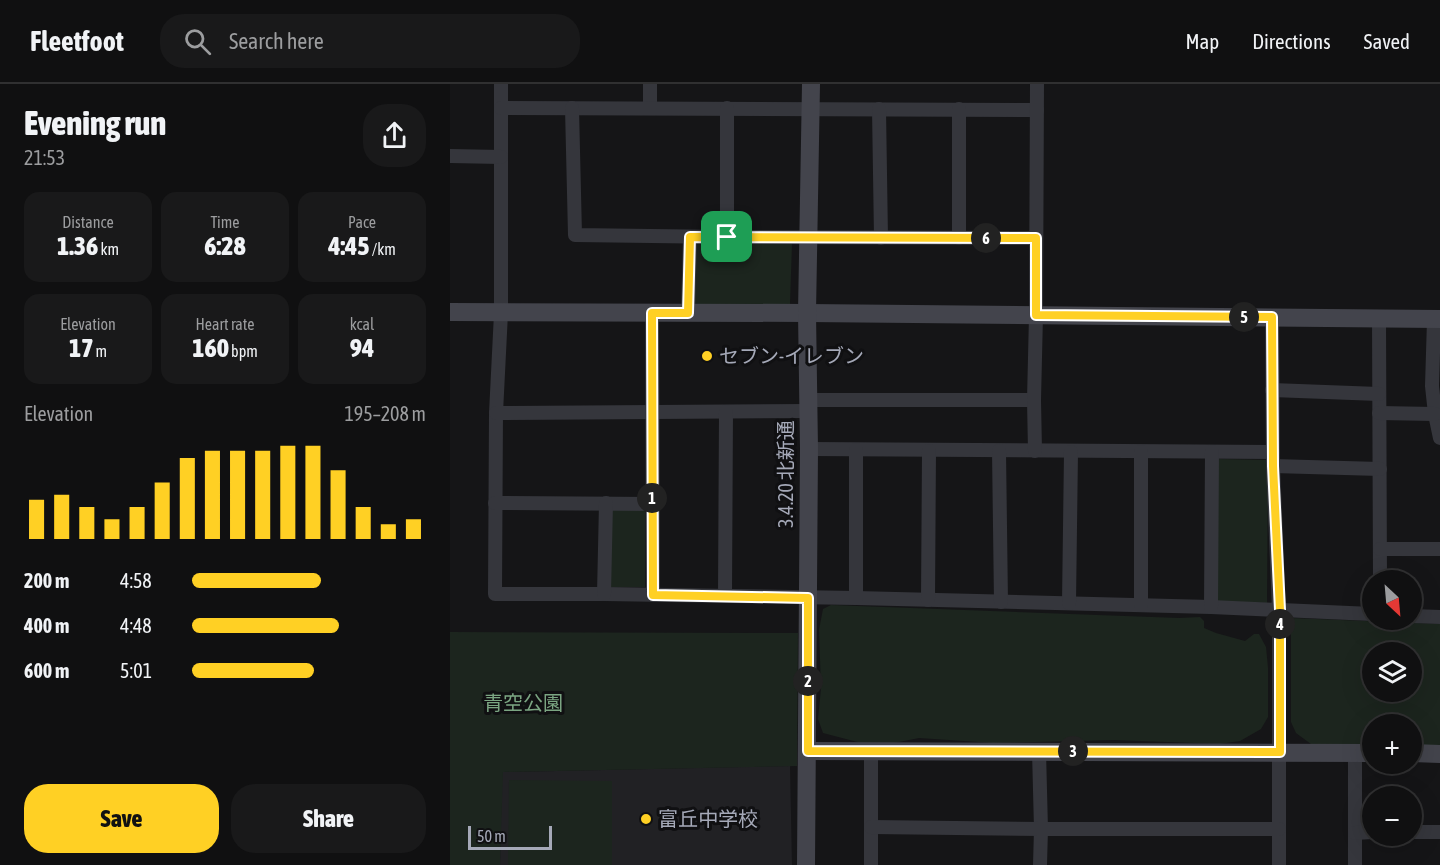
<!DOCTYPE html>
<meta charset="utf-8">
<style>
body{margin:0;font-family:"Asap Condensed","Noto Sans JP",sans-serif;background:#19191a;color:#f1f3f6;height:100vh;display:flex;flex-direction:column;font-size:22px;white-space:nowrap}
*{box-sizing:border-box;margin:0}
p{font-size:20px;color:#9c9d9f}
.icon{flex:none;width:33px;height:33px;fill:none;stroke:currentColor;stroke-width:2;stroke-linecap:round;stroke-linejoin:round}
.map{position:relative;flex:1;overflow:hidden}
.sheet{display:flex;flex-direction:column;background:#101011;width:450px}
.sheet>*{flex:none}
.needle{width:39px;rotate:154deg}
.controls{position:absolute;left:912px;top:486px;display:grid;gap:12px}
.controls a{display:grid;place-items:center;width:60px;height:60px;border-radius:50%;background:#101011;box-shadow:0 6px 24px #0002,0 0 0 2px #303031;font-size:30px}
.scale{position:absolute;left:18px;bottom:15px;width:84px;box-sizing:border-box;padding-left:6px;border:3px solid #a5a9b8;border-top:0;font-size:16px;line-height:21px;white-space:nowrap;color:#a5a9b8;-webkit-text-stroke:4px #101012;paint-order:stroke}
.pin{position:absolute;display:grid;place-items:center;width:51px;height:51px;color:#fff;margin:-26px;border-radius:12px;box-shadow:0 3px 9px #0006}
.km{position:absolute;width:30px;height:30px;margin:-15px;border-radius:50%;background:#222;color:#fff;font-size:16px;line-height:30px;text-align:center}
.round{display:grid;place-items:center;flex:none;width:63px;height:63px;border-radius:24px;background:#19191a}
.headline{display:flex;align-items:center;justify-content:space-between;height:102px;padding:0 24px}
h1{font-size:33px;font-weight:800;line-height:45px}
.figures{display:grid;grid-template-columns:repeat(3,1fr);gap:9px;height:102px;padding:6px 24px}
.figures div{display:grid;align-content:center;border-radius:15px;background:#19191a;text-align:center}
.figures b{font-size:26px;font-weight:800}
.figures small{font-size:16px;font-weight:400}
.figures p{font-size:16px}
.chart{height:168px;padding:12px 24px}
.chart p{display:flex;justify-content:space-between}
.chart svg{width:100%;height:108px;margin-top:6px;stroke:#ffd024;stroke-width:6}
.primary-button{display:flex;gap:12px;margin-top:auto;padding:12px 24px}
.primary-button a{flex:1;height:69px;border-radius:24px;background:#ffd024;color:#111;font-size:24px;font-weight:800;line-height:69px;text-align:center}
.primary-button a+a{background:#19191a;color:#f1f3f6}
ul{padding:0 24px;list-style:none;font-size:20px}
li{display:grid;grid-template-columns:96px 72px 1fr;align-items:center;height:45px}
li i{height:15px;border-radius:8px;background:#ffd024}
header{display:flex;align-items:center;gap:36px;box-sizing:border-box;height:84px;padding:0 30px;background:#101011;border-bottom:2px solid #303031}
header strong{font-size:28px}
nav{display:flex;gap:33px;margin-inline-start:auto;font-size:21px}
.search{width:420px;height:54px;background:#19191a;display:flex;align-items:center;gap:15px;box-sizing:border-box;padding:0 21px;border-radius:24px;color:#9c9d9f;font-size:22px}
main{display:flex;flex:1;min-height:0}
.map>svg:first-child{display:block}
.built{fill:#212124}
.green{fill:#1c251e;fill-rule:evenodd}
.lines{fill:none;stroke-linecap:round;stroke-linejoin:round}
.street{stroke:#35363c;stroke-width:14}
.secondary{stroke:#43444c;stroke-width:18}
.route-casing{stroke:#fff;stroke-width:12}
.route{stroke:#ffd024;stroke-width:8}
.poi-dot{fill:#ffd024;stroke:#101012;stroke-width:2}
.labels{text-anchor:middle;stroke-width:6;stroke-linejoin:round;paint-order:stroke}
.poi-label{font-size:20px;fill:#a5a9b8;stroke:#101012;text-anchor:start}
.street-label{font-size:20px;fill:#a5a9b8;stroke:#101012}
.park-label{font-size:20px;fill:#7ba582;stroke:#101012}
</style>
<header>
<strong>Fleetfoot</strong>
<div class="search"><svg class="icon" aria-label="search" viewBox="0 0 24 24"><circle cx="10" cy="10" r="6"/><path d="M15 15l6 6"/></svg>Search here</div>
<nav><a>Map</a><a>Directions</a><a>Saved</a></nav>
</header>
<main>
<section class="sheet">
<div class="headline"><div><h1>Evening run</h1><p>21:53</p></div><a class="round"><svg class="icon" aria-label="share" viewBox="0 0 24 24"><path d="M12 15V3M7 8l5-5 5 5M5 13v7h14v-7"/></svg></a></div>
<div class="figures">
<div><p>Distance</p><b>1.36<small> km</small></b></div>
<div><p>Time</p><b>6:28</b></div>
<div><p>Pace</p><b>4:45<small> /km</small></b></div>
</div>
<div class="figures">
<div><p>Elevation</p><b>17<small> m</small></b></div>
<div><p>Heart rate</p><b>160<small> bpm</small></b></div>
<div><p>kcal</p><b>94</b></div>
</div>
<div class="chart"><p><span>Elevation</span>195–208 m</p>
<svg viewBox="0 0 160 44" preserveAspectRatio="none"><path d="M5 44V28M15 44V26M25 44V31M35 44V36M45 44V31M55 44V21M65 44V11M75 44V8M85 44V8M95 44V8M105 44V6M115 44V6M125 44V16M135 44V31M145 44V38M155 44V36"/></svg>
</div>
<ul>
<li><b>200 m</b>4:58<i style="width:55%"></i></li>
<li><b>400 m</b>4:48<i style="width:63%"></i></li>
<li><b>600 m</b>5:01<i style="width:52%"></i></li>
</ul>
<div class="primary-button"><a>Save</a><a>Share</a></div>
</section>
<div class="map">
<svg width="990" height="781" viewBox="0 0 990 781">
<rect width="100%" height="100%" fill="#151517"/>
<path class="built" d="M340 682 342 781H50L52 688Z"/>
<g class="green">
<path d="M245 160H342L340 220 244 221Z"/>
<path d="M768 375 818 376 817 519 766 517Z"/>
<path d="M159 424 195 425V503H158Z"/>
<path d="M381 521 729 534 750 533 754 537V544L766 549 795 557 804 550H809L816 563 818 584V633L811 645 790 657 770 660 664 656 543 659 469 654 439 660H415L373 649 368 635 371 604 369 546 373 525Z"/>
<path d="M841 534 990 540V661H962V640H922V661L861 660 846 649 841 638ZM922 568H962V608H922Z"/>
<path d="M0 548 348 549 347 682 53 688 50 781H0Z"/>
<path d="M59 696 162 697V781H58Z"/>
</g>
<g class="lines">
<g class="street">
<path d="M51 0V229L46 329 45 510H154L406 514 761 523 922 530"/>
<path d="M200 0V24"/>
<path d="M51 24 587 26"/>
<path d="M122 24 125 151 277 153 586 154"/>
<path d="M429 25 431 154"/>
<path d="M509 25V154"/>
<path d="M0 72 51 73"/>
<path d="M277 153V24"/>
<path d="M202 229 203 511"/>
<path d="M238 229 240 153"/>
<path d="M822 233 823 382 829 526V781"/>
<path d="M929 234 930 496"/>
<path d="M984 236 982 302 985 330 990 354"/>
<path d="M822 306 929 310"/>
<path d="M359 316H584"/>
<path d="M46 329 358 327"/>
<path d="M929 329 985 330"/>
<path d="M359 365 823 368"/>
<path d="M406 366V514"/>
<path d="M549 367 551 518"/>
<path d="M585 367 584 316 586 231 587 0"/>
<path d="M823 382 930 385"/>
<path d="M45 419 203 420"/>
<path d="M930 465H990"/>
<path d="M154 510 156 419"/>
<path d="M275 511 276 328"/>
<path d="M478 516 479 367"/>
<path d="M619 519 621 368"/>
<path d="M691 521V368"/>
<path d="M761 523 762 368"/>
<path d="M962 532 990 533"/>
<path d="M421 667V781"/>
<path d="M589 667 591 745 590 781"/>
<path d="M905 668V781"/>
<path d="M421 743 591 745H829"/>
<path d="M962 748H990"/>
<path d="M905 749 922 748"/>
</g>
<g class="secondary">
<path d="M0 228 357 229 990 235"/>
<path d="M358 667 922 669"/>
<path d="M962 669 990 670"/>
<path d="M356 781 359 365 357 229 361 0"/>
</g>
</g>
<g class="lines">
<g class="route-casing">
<path id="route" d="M240 153 586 154V231L822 233 823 382 830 526V668L358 667V514L203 511 202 229H238Z"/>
</g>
<use href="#route" class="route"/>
</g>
<g class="poi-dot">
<circle cx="257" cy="272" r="6"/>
<circle cx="196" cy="735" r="6"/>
</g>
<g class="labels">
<g class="poi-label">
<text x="269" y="279">セブン-イレブン</text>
<text x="208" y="742">富丘中学校</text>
</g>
<g class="street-label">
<text transform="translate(336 390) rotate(-90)" y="7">3.4.20 北新通</text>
</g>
<g class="park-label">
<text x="73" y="626">青空公園</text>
</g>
</g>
</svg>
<div class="controls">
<a><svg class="needle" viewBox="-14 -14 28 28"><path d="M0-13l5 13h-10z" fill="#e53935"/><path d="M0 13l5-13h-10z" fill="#9c9d9f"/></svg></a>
<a><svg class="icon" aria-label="layers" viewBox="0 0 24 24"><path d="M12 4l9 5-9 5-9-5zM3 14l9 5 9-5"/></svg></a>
<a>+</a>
<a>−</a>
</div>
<div class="scale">50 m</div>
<div class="pin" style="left:277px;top:153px;background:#1e9e55"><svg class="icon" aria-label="arrive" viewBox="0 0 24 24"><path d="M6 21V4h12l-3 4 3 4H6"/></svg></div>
<b class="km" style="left:202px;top:414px">1</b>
<b class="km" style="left:358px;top:597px">2</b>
<b class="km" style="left:623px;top:667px">3</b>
<b class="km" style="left:830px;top:540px">4</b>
<b class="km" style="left:794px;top:233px">5</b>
<b class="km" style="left:536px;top:154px">6</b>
</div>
</main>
